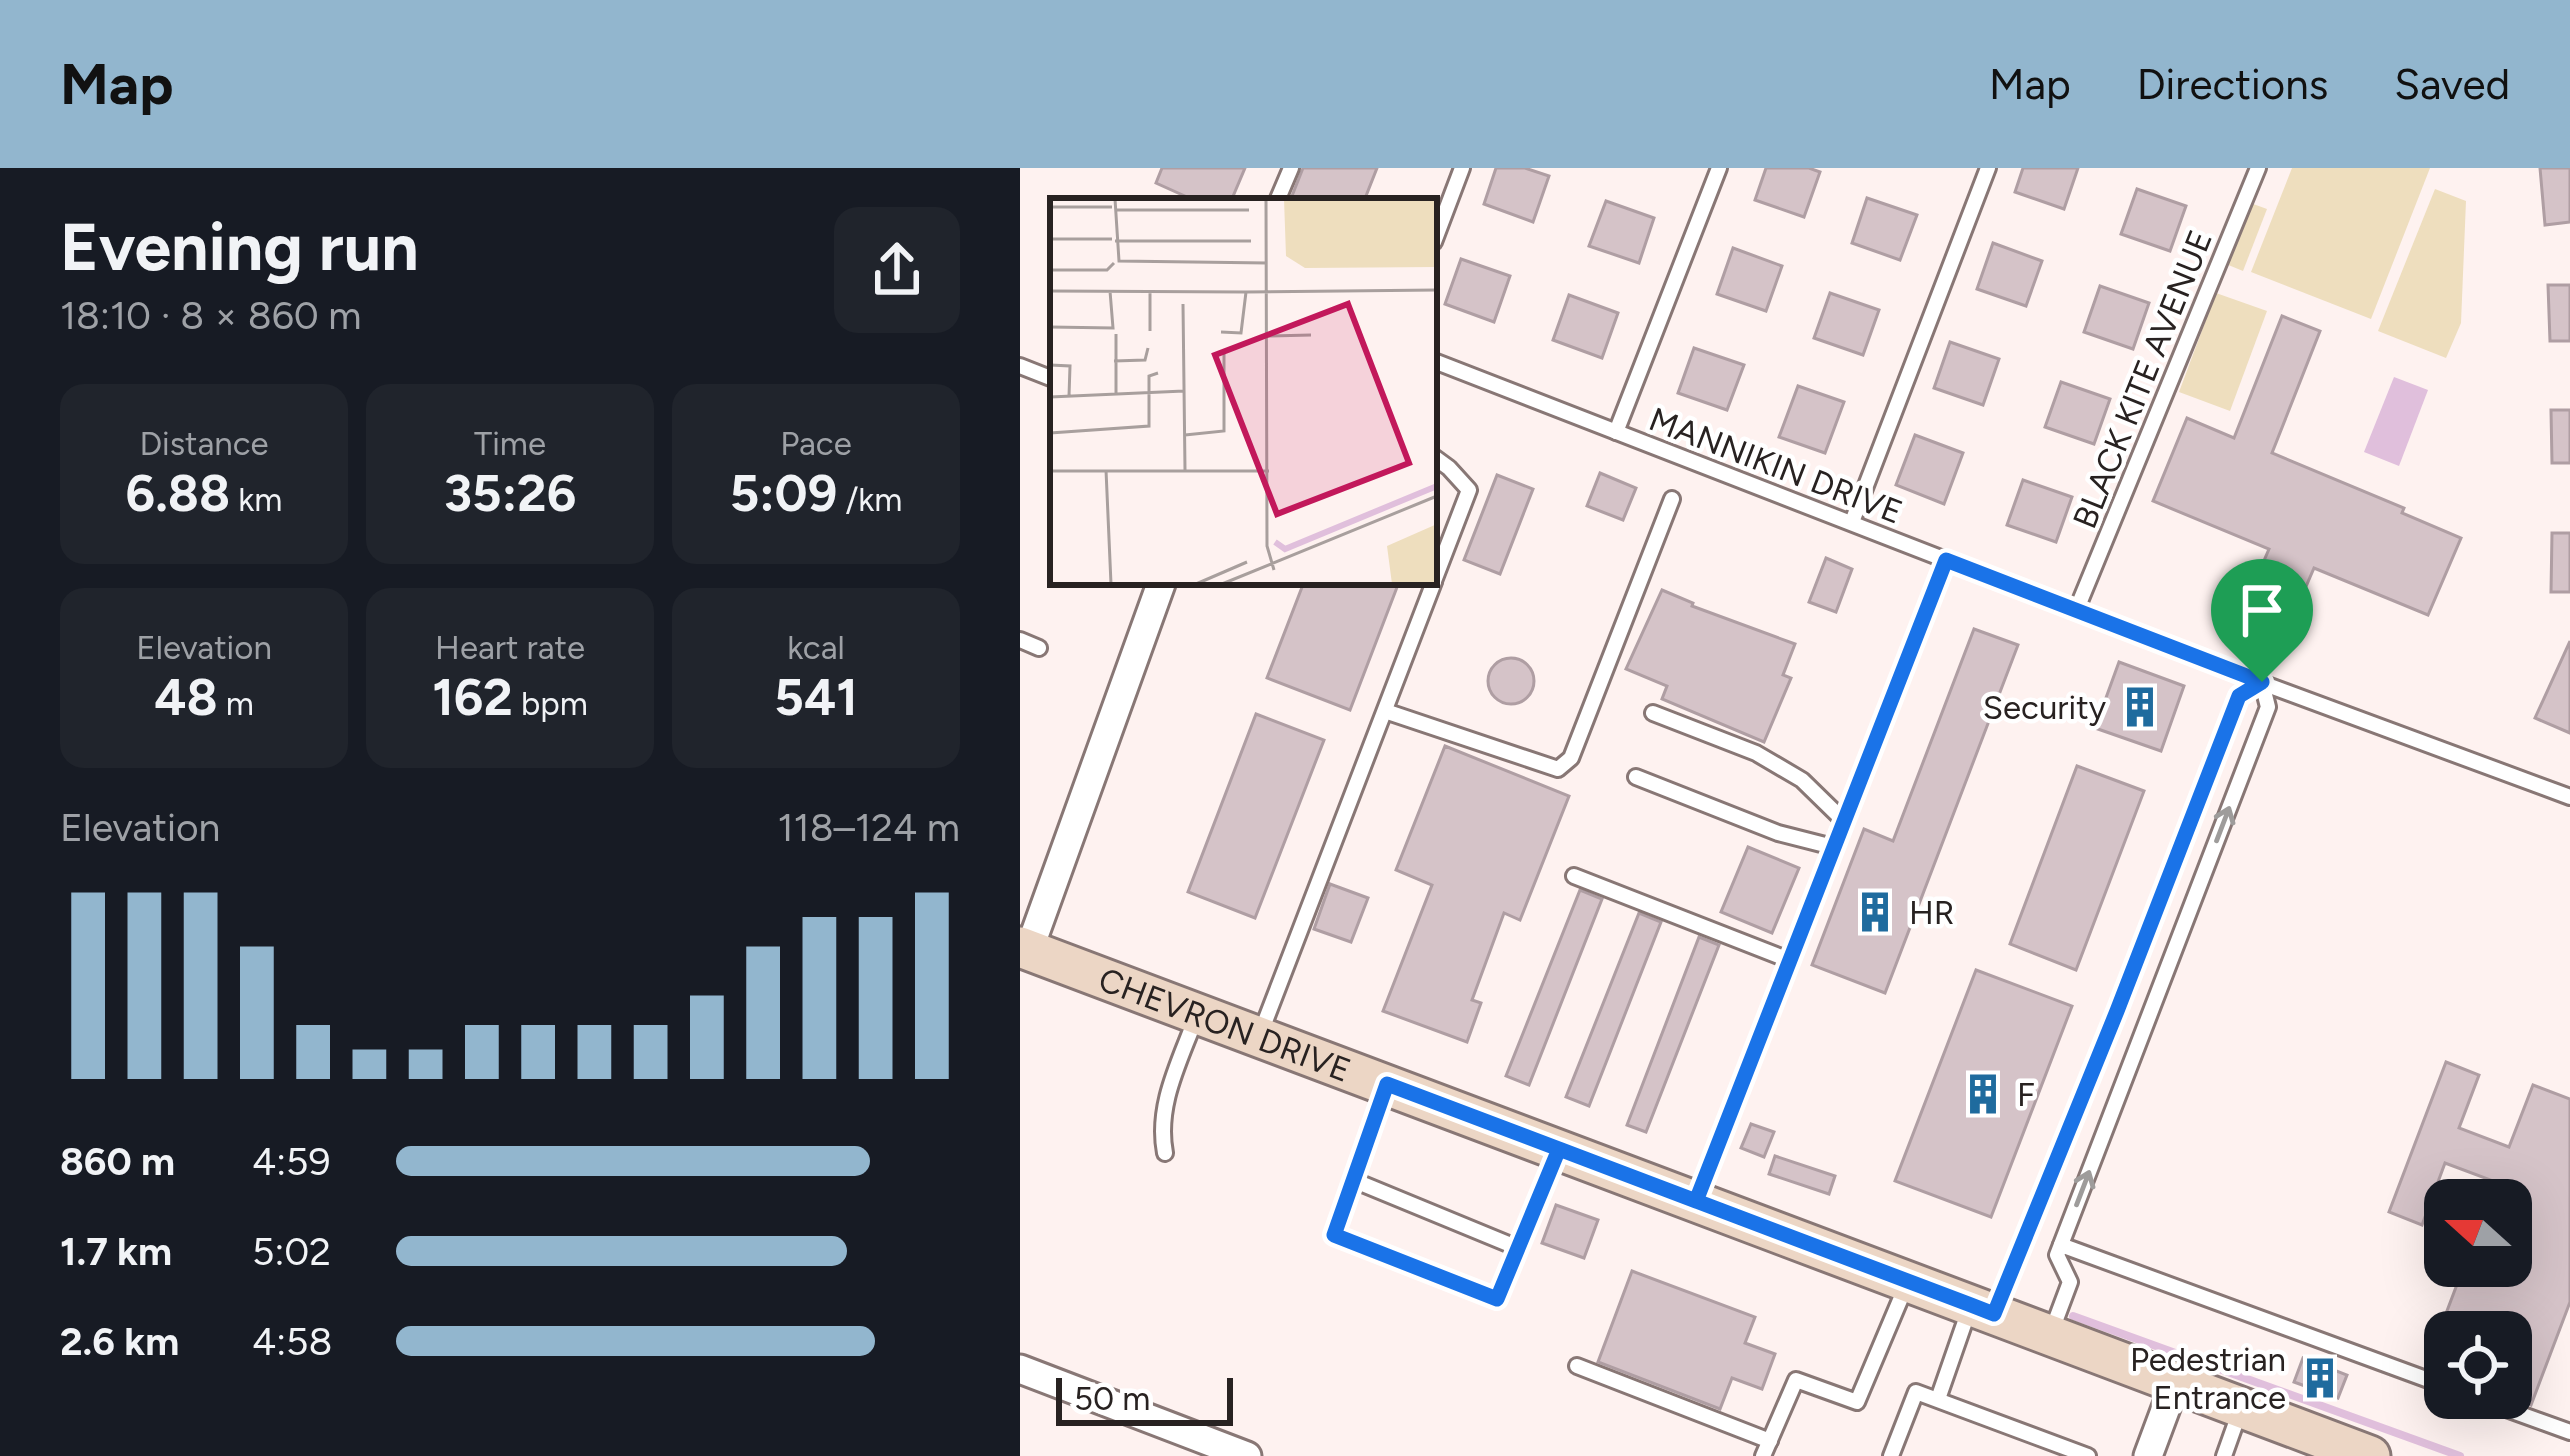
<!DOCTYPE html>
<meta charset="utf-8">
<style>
body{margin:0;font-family:Figtree,sans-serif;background:#20242c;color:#f1f3f6;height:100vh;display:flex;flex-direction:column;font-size:45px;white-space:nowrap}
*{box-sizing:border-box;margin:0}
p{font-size:39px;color:#9ea1a6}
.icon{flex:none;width:66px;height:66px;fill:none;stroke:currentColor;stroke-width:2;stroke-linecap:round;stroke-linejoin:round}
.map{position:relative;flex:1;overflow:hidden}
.drawer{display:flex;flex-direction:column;background:#171b24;width:1020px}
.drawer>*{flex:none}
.needle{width:78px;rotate:291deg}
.buttons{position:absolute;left:1404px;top:1011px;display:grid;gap:24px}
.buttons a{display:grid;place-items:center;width:108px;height:108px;border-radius:24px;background:#171b24;box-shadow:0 12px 48px #0002;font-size:60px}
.scale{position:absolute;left:36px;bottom:30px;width:177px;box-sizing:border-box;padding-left:12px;border:6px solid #282221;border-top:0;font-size:33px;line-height:42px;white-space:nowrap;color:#282221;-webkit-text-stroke:9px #fff;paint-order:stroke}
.pin{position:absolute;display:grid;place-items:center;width:102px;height:102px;color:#fff;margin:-123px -51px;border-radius:50% 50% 50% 0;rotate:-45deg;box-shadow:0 0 12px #0007}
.pin .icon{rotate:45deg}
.round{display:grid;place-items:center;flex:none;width:126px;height:126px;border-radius:24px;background:#20242c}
.overview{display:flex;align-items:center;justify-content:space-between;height:204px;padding:0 60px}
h1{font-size:66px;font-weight:700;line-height:90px}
.stats{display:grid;grid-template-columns:repeat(3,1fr);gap:18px;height:204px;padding:12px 60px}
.stats div{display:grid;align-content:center;border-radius:24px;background:#20242c;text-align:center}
.stats b{font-size:51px;font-weight:700}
.stats small{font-size:33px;font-weight:400}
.stats p{font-size:33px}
.chart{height:336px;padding:24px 60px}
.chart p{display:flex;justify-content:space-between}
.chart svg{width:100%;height:216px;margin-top:12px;stroke:#92b6ce;stroke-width:6}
ul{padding:0 60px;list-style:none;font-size:39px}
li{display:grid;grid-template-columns:192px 144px 1fr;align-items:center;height:90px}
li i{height:30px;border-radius:15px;background:#92b6ce}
header{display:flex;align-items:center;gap:72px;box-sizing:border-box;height:168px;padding:0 60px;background:#92b6ce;color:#111}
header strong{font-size:57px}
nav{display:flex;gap:66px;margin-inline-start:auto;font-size:42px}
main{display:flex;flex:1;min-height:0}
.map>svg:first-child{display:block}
.green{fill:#eedebe}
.water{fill:#e0bfdc}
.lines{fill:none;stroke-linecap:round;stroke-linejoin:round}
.stream{stroke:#e0bfdc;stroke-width:8}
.building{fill:#d5c3c8;stroke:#af9ea3;stroke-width:3}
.lane-casing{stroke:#887775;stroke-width:20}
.street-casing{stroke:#887775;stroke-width:33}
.secondary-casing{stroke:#887775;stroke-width:45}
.lane{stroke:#fff;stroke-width:14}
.street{stroke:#fff;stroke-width:27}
.secondary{stroke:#ecd6c5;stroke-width:39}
.oneway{stroke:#9e9c9b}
.route-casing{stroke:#fff;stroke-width:24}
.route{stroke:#1a73e8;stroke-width:15}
.labels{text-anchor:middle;stroke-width:9;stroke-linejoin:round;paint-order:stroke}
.street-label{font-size:33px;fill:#282221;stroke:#fff}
.poi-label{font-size:33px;fill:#282221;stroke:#fff;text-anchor:end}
.inset-river{fill:none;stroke:#e0bfdc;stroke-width:6}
.inset-road{fill:none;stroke:#a89f9d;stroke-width:3}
.view{fill:#c2185b;fill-opacity:0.15;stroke:#c2185b;stroke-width:6}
.inset-edge{fill:none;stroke:#282221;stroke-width:6}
</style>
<header>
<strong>Map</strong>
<nav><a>Map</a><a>Directions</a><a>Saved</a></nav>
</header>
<main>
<section class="drawer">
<div class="overview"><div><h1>Evening run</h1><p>18:10 · 8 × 860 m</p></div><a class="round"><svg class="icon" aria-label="share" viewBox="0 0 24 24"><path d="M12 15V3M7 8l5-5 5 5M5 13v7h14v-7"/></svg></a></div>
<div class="stats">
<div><p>Distance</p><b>6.88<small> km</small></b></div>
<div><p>Time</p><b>35:26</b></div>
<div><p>Pace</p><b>5:09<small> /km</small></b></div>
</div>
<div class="stats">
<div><p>Elevation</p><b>48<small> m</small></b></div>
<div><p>Heart rate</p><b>162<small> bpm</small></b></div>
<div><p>kcal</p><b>541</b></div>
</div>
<div class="chart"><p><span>Elevation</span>118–124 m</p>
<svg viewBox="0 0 160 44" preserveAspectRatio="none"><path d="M5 44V6M15 44V6M25 44V6M35 44V17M45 44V33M55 44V38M65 44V38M75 44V33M85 44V33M95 44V33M105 44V33M115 44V27M125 44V17M135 44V11M145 44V11M155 44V6"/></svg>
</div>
<ul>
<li><b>860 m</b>4:59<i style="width:84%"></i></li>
<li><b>1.7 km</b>5:02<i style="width:80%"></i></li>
<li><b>2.6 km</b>4:58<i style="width:85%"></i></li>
</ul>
</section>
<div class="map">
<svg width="1550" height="1288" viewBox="0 0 1550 1288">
<rect width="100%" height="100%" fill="#fef2f0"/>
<g class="green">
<path d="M1272 0H1410L1351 151 1231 104Z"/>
<path d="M1415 21 1446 33 1441 155 1426 190 1358 163Z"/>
<path d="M1225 33 1247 41 1223 103 1201 94Z"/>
<path d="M1196 125 1247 143 1210 243 1159 224Z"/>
</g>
<path class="water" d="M1374 209 1408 222 1379 298 1344 284Z"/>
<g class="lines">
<path class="stream" d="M1053 1148 1440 1288"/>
</g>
<g class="building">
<path d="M142 0H225L211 33H176L136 15Z"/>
<path d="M283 0H357L344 33H270Z"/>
<path d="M476 0H505L529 8 513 54 464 36Z"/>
<path d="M746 0H789L800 4 784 49 735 32Z"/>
<path d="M1003 0H1058L1044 41 995 24Z"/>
<path d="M1520 0H1550V54L1525 57Z"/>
<path d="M1117 21 1166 38 1150 83 1101 66Z"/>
<path d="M847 30 897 47 880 92 832 75Z"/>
<path d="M586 33 634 50 619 95 569 78Z"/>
<path d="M973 75 1022 93 1006 138 957 121Z"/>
<path d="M713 80 762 98 746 143 697 126Z"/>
<path d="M441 91 490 108 474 154 425 136Z"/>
<path d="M1528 117H1550V173H1530Z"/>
<path d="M1080 118 1129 135 1113 181 1064 164Z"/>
<path d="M810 125 859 142 843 187 794 170Z"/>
<path d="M549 127 598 145 582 190 533 172Z"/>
<path d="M1262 148 1300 163 1252 285 1384 340 1382 345 1441 370 1408 447 1294 400 1272 451 1227 432 1249 381 1133 333 1167 250 1214 270Z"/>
<path d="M930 174 979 191 963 237 914 220Z"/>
<path d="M674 180 724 197 707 242 658 225Z"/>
<path d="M1041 214 1090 231 1074 276 1025 259Z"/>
<path d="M778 218 824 234 805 285 759 269Z"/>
<path d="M1531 242H1550V295H1532Z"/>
<path d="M895 267 943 285 924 336 876 317Z"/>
<path d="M580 305 616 320 603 352 567 338Z"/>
<path d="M477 307 513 321 480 406 444 392Z"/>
<path d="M1003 312 1052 329 1036 374 987 357Z"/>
<path d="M1532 365H1550V424H1531Z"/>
<path d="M806 390 832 401 816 444 789 434Z"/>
<path d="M284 414H379L330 542 247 510Z"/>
<path d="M642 422 673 435 672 438 775 476 763 507 771 510 744 574 642 531 647 518 606 501Z"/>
<path d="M954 461 998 477 865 825 792 797 844 661 873 673Z"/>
<path d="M1550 473V565L1515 550Z"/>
<circle cx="491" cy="513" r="23"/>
<path d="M1099 494 1164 518 1141 583 1075 560Z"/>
<path d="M236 546 304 572 235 750 168 724Z"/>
<path d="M425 578 549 628 500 752 484 745 452 832 461 835 447 874 363 843 412 717 376 702Z"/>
<path d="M1057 598 1124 623 1056 802 990 776Z"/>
<path d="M728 679 779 700 752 765 701 744Z"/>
<path d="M310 716 348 730 331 774 294 761Z"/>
<path d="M560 722 582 731 509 917 486 908Z"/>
<path d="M619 745 641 754 569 938 546 929Z"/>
<path d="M679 769 699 777 626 964 607 957Z"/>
<path d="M956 802 1052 838 971 1049 875 1013Z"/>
<path d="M1426 894 1459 907 1439 960 1489 979 1513 917 1550 931V1134L1511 1237 1491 1230V1164H1419L1444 1098H1491V1032H1469L1476 1014 1425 995 1402 1057 1369 1044Z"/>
<path d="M731 956 754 964 744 989 721 980Z"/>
<path d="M755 988 815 1008 809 1026 749 1006Z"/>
<path d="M536 1037 578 1052 564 1090 522 1075Z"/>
<path d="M612 1103 735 1149 725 1175 755 1186 742 1221 712 1210 700 1241 578 1194Z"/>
<path d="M1283 1190 1327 1207 1318 1230 1274 1214Z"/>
</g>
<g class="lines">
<g class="lane-casing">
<g id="lane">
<path d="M257 33 271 0"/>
<path d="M414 74 442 0"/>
<path d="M414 193 1242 515 1550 629"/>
<path d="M0 198 33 211"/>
<path d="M596 264 699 0"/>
<path d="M414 289 429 300 449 322 414 413"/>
<path d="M832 354 968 0"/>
<path d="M1056 443 1238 0"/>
<path d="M0 472 19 480"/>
<path d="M365 543 538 601 551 590 652 331"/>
<path d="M633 545 736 585 782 612 824 653"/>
<path d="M616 609 758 665 813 679"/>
<path d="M554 708 769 792"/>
<path d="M241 864 414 414"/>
<path d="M365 921 314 1067 477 1131 537 985"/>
<path d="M145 985C136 938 159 895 175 852"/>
<path d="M333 1012 498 1080"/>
<path d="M677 1028 926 392"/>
<path d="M1041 1077 1425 1218"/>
<path d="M976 1142 1097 843 1219 528 1242 515 1248 539 1037 1087 1050 1114 1032 1162"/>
<path d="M557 1198 750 1273"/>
<path d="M1456 1230 1550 1264"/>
<path d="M918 1231 949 1142"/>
<path d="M743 1288 776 1212 837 1234 886 1118"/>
<path d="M871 1288 896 1224 1068 1288"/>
<path d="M1204 1288 1220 1243"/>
</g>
</g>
<g class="street-casing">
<g id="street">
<path d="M9 782 141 416"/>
<path d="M0 1201 227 1288"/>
<path d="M1128 1288 1156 1213"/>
</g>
</g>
<g class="secondary-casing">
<g id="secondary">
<path id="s1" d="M0 779 1350 1288"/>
</g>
</g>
<use href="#lane" class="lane"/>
<use href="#street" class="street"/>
<use href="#secondary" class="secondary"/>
</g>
<defs><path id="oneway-shaft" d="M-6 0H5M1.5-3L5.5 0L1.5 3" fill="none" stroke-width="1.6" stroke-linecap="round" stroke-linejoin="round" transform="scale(3)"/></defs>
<g class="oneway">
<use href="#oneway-shaft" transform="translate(1203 656) rotate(-69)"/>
<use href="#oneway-shaft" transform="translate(1063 1020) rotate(-69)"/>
</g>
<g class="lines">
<g class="route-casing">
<path id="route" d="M1242 514 1219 528 1097 843 974 1146 951 1137C757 1063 562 990 367 916L314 1067 477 1131 539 981 676 1033 926 392 1242 514"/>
</g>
<use href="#route" class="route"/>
</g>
<defs>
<g id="building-bare" transform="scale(3.24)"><path d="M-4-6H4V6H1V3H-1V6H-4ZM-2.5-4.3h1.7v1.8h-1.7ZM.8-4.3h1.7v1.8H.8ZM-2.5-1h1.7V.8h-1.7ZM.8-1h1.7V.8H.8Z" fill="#1f6b9e" stroke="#fff" stroke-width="2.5" paint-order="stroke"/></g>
</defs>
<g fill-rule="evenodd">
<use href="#building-bare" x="1120" y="539"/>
<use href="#building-bare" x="855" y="744"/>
<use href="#building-bare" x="963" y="926"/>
<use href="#building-bare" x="1300" y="1210"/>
</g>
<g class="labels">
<g class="street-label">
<text transform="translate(1122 211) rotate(-68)" y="12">BLACK KITE AVENUE</text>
<text transform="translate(756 297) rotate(21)" y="12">MANNIKIN DRIVE</text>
<text dy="12" stroke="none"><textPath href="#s1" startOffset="219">CHEVRON DRIVE</textPath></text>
</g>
<g class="poi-label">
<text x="1086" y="551">Security</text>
<text x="889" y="756" text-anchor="start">HR</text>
<text x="997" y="938" text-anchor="start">F</text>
<text x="1266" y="1203">Pedestrian<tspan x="1266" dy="38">Entrance</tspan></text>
</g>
</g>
<g transform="translate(30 30)">
<rect width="387" height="387" fill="#fef2f0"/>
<path d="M234 1H387V69L255 70 236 58ZM387 326V386H342L337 348Z" fill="#eedebe"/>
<path class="inset-river" d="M225 344 235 351 387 288"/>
<path class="inset-road" d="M65 1 69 63 217 65M216 1 217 348 224 372M0 9H62M65 12H199M0 41H62M65 43H201M0 72H57L64 65M0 93 196 94M133 106 135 272M0 129 63 130 60 93M100 133V93M171 134 191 135 196 94 387 92M66 136V195M218 138 261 137M64 163 95 162 98 150M0 167 20 168 19 198M0 199 134 193M0 235 99 228V178L108 175M135 237 174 233V151M56 272 61 386M0 273H219M146 386 197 364M172 386 387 298"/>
<path class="view" d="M298 106 359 265 227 316 165 157Z"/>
<rect width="387" height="387" class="inset-edge"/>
</g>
</svg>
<div class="buttons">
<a><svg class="needle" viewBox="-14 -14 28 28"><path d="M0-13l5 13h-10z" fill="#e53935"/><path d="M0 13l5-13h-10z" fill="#9ea1a6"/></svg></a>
<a><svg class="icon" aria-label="locate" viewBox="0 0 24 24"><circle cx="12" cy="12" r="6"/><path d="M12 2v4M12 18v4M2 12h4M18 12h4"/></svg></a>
</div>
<div class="scale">50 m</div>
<div class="pin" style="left:1242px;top:514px;background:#1e9e55"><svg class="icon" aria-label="arrive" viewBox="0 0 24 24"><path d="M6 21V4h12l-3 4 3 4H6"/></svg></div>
</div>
</main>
